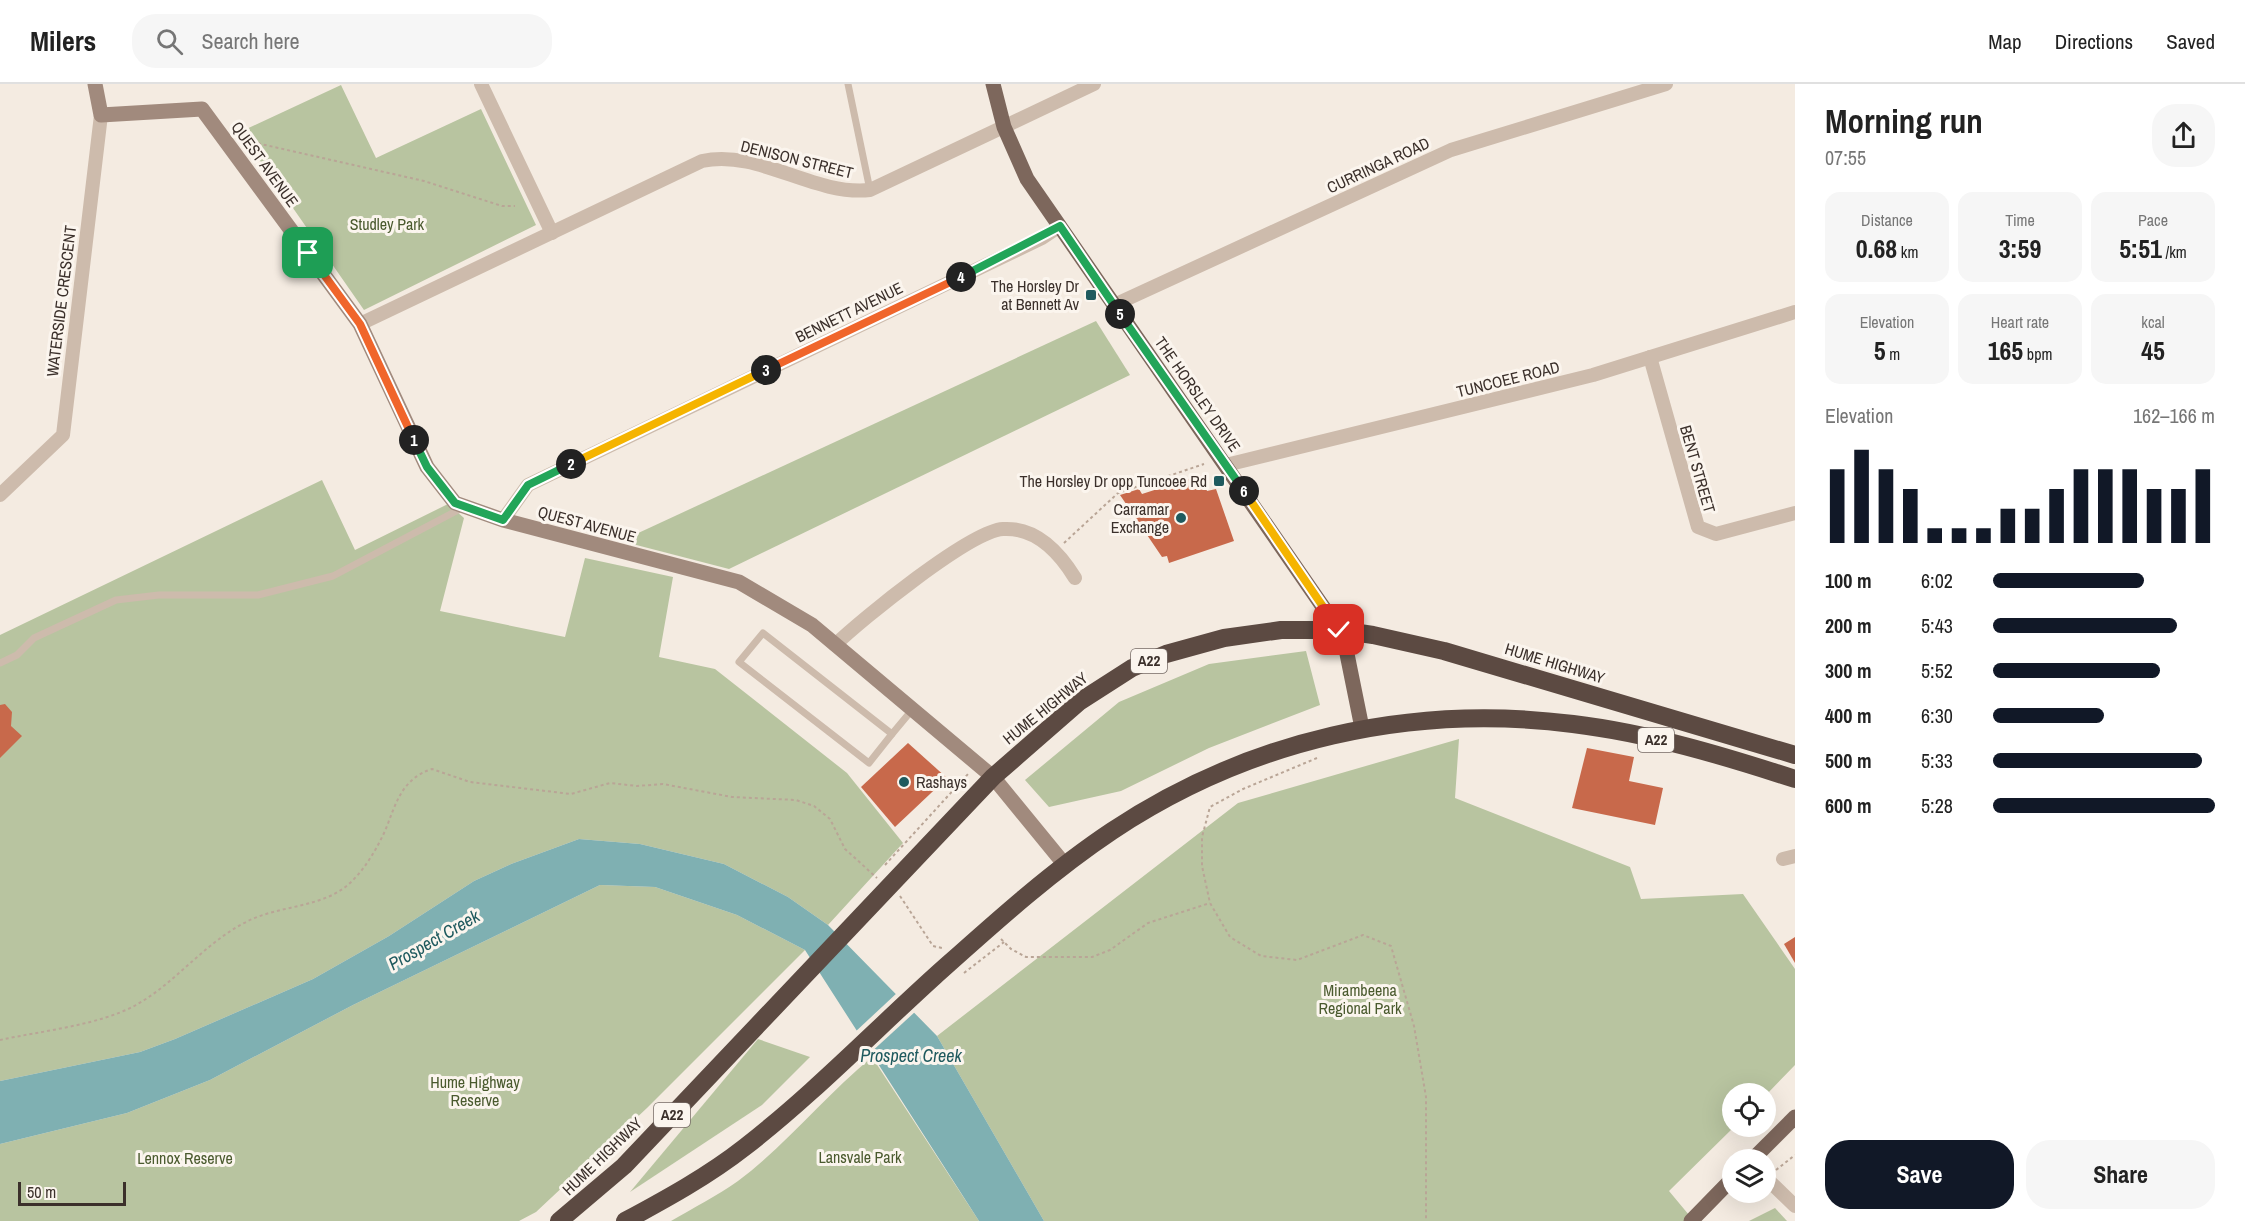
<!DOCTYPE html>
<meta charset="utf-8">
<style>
body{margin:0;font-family:"Archivo Narrow",sans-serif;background:#f6f6f6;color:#222;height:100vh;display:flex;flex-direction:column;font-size:22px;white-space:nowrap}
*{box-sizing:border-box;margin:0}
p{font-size:20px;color:#767676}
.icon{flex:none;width:33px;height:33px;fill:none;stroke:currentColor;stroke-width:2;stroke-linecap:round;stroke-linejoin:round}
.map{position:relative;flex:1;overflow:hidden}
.details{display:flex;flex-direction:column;background:#fff;width:450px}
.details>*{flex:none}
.tools{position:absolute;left:1722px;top:999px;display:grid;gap:12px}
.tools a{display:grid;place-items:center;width:54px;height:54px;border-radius:50%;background:#fff;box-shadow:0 6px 24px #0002;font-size:30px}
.scale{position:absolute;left:18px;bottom:15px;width:108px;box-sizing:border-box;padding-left:6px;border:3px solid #3b302b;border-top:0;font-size:16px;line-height:21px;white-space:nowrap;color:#3b302b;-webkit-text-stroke:4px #fbf5ee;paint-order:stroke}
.pin{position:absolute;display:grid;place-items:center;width:51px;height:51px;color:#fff;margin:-26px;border-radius:12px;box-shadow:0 3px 9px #0006}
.km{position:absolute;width:30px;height:30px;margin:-15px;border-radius:50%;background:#222;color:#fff;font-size:16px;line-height:30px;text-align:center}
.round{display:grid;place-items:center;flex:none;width:63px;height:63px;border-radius:24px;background:#f6f6f6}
.head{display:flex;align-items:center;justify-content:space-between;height:102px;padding:0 30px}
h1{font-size:33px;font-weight:700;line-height:45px}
.stats{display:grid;grid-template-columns:repeat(3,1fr);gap:9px;height:102px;padding:6px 30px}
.stats div{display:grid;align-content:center;border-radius:15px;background:#f6f6f6;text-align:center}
.stats b{font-size:26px;font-weight:700}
.stats small{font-size:16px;font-weight:400}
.stats p{font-size:16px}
.chart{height:168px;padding:12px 30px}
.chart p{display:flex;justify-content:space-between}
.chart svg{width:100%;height:108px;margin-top:6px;stroke:#111827;stroke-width:6}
.cta{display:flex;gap:12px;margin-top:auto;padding:12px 30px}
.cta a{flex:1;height:69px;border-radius:24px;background:#111827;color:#fff;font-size:24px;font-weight:700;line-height:69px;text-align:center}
.cta a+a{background:#f6f6f6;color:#222}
ul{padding:0 30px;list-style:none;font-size:20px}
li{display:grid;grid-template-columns:96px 72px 1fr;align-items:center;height:45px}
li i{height:15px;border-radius:8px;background:#111827}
header{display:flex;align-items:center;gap:36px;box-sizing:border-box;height:84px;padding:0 30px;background:#fff;border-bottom:2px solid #e0e0e0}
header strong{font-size:28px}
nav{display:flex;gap:33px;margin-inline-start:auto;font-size:21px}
.search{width:420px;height:54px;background:#f6f6f6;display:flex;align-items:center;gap:15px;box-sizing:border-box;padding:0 21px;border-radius:24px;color:#767676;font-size:22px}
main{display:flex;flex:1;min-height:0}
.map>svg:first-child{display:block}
.green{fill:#b8c4a0}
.water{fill:#7fb0b2}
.pier{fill:#f4ebe1}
.building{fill:#c8694b}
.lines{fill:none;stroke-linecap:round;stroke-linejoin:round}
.path{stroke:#b9a596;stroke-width:2;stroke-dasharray:3 3;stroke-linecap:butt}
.lane{stroke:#cdbbac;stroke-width:7}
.street{stroke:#cdbbac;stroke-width:14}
.secondary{stroke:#a18a7d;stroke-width:15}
.primary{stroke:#7d675c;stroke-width:15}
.highway{stroke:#5c4a42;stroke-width:18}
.split-1-casing{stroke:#fff;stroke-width:12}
.split-2-casing{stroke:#fff;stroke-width:12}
.split-3-casing{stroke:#fff;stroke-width:12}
.split-4-casing{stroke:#fff;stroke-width:12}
.split-5-casing{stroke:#fff;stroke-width:12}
.split-6-casing{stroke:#fff;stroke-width:12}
.split-7-casing{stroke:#fff;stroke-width:12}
.split-1{stroke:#f0652b;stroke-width:8}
.split-2{stroke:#22a559;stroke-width:8}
.split-3{stroke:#f5b400;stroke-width:8}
.split-4{stroke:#f0652b;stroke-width:8}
.split-5{stroke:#22a559;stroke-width:8}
.split-6{stroke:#22a559;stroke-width:8}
.split-7{stroke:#f5b400;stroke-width:8}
.poi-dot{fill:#1f5a5e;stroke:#fbf5ee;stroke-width:2}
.labels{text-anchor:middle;stroke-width:6;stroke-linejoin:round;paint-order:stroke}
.shield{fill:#fbf5ee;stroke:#756b66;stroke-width:1.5}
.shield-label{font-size:15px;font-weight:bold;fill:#3b302b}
.street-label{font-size:16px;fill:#3b302b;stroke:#fbf5ee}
.park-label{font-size:16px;fill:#4a5a2e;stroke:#fbf5ee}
.poi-label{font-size:16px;fill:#3b302b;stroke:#fbf5ee;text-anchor:end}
.water-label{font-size:18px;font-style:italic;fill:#1f5a5e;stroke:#fbf5ee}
</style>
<header>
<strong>Milers</strong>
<div class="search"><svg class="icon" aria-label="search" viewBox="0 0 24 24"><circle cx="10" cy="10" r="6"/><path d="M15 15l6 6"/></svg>Search here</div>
<nav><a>Map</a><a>Directions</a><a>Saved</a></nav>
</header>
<main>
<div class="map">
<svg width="1795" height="1137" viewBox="0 0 1795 1137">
<rect width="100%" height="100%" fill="#f4ebe1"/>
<g class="green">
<path d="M341 1 376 74 481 25 536 141 364 226 240 48Z"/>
<path d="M1096 237 1130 291 729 485 621 457Z"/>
<path d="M322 396 355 466 448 420 464 434 440 527 565 553 585 474 673 493 659 573 715 585 847 689 903 759 828 841 788 813 724 780 640 760 579 755 511 780 474 797 389 852 313 895 175 955 140 968 0 997V551Z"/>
<path d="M1306 567 1320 621 1209 664 1121 707 1049 723 1025 696 1119 618 1209 580Z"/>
<path d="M1459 655 1455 714 1630 783 1641 815 1743 810 1795 885V981L1766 1011 1732 1010 1734 1043 1669 1107 1694 1137H1044L937 952 1238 719Z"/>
<path d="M600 801 655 803 737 831 805 866 647 1024 536 1128 519 1137H0V1060L127 1029 210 996 353 921Z"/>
<path d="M758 955 810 973 762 1021 630 1108Z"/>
<path d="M872 973 979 1137H671C693 1124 717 1112 738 1097 787 1060 825 1012 872 973Z"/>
<path d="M1775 1124 1787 1137H1749Z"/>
</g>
<path class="water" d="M579 755 640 760 724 780 788 813 828 841 937 952 1044 1137H979L805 866 737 831 655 803 600 801 353 921 210 996 127 1029 0 1060V997L140 968 175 955 313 895 389 852 474 797 511 780Z"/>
<path class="pier" d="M898 908 916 927 868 971 854 949Z"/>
<g class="building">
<path d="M1201 391 1207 407 1216 405 1234 457 1169 479 1167 472 1162 473 1120 411 1139 405 1142 410Z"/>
<path d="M5 620 12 628 11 642 22 652 0 674V621Z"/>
<path d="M908 659 947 694 895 743 861 703Z"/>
<path d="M1587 664 1634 673 1629 697 1663 704 1655 741 1572 724Z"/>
<path d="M1795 853V879L1784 860Z"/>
</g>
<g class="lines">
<g class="path">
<path d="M252 58 424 97 502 122H515"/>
<path d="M1064 459 1118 409 1204 380"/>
<path d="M1317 674 1243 705 1210 723 1202 753V782L1210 819 1230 853 1261 872 1297 876 1363 851 1391 862 1414 942 1426 1013V1137"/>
<path d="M885 781 968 690"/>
<path d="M900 812 933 862 942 864"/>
<path d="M1001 855 1011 865 1026 873H1092L1110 866 1148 839 1210 819"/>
<path d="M964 889 1004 858"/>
<path d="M0 956C41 947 100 941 136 921 177 898 205 858 248 837 280 821 323 824 350 799 365 785 376 766 385 747 396 720 401 695 432 685L470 698 571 710 610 699 637 702 663 700 732 713 796 716 814 722 830 735 845 765 877 794"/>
<path d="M1776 1086 1795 1071"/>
</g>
<g class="lane">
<path d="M848 0 870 106"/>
<path d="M763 549 892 650 869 679 739 578Z"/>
<path d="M0 579 17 571 34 554 116 516 159 511H258L333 492 464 423"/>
<path d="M892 650 912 626"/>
</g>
<g class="street">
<path d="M481 0 552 149"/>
<path d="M1114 221 1451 66 1666 0"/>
<path d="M360 240 702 77C760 65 812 112 870 106L1094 0"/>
<path d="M1650 273 1698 443 1716 450 1795 429"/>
<path d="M1226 381 1593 291 1795 228"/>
<path d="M0 411 63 351 101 31"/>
<path d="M503 436 528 401 1042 154 1060 142"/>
<path d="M835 561C862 535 970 447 1003 445 1036 443 1059 468 1075 494"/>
<path d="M1783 775 1795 772"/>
<path d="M1766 1094 1795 1122"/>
</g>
<path class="secondary" d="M95 0 101 31 202 25 360 240 427 383 455 419 503 436 739 498 812 541 993 693 1065 781"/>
<g class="primary">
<path d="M993 0 1004 43 1027 95 1339 546 1346 565 1362 644"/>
<path d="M1752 1076 1795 1033"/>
<path d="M1691 1137 1732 1095"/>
</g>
<g class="highway">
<path d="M559 1137 624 1082 993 693 1079 618 1132 584 1166 570 1224 554 1281 546H1339L1373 551 1444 567 1795 671"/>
<path d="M625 1137C666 1115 708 1092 745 1063 812 1011 872 949 935 892 991 842 1049 789 1112 747 1249 656 1410 619 1573 640 1648 649 1724 672 1795 695"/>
</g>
</g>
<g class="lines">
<g class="split-1-casing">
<path id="split-1" d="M308 169 360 240 414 356"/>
</g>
<g class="split-2-casing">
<path id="split-2" d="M414 356 427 383 455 419 503 436 528 401 571 380"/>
</g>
<g class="split-3-casing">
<path id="split-3" d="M571 380 766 286"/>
</g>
<g class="split-4-casing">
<path id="split-4" d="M766 286 961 193"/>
</g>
<g class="split-5-casing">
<path id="split-5" d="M961 193 1060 142 1120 230"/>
</g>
<g class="split-6-casing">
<path id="split-6" d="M1120 230 1244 407"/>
</g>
<g class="split-7-casing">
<path id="split-7" d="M1244 407 1339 546"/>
</g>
<use href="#split-1" class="split-1"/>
<use href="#split-2" class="split-2"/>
<use href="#split-3" class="split-3"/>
<use href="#split-4" class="split-4"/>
<use href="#split-5" class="split-5"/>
<use href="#split-6" class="split-6"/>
<use href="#split-7" class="split-7"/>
</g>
<g class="poi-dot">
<rect x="1085" y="205" width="12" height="12" rx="3"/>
<rect x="1213" y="391" width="12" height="12" rx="3"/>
<circle cx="1181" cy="434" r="6"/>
<circle cx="904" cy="698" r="6"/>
</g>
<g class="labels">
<g class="shield">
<rect x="1131" y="565" width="36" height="24" rx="4.5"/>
<rect x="1638" y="644" width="36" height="24" rx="4.5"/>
<rect x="654" y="1019" width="36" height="24" rx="4.5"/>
</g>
<g class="shield-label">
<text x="1149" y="582">A22</text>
<text x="1656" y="661">A22</text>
<text x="672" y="1036">A22</text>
</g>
<g class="street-label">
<text transform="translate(797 75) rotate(14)" y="6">DENISON STREET</text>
<text transform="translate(265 80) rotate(54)" y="6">QUEST AVENUE</text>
<text transform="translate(1378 81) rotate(-25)" y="6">CURRINGA ROAD</text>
<text transform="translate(61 217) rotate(-83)" y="6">WATERSIDE CRESCENT</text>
<text transform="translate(849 228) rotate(-26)" y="6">BENNETT AVENUE</text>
<text transform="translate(1508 295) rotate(-14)" y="6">TUNCOEE ROAD</text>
<text transform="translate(1198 310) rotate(55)" y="6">THE HORSLEY DRIVE</text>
<text transform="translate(1698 385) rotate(74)" y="6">BENT STREET</text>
<text transform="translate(587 440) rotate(15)" y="6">QUEST AVENUE</text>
<text transform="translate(1555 579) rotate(17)" y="6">HUME HIGHWAY</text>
<text transform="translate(1045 624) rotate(-39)" y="6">HUME HIGHWAY</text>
<text transform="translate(602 1072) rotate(-44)" y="6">HUME HIGHWAY</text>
</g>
<g class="park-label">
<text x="387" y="146">Studley Park</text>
<text x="1360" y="912">Mirambeena<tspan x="1360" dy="18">Regional Park</tspan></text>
<text x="475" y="1004">Hume Highway<tspan x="475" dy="18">Reserve</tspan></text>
<text x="860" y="1079">Lansvale Park</text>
<text x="185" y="1080">Lennox Reserve</text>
</g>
<g class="poi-label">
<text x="1079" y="208">The Horsley Dr<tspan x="1079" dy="18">at Bennett Av</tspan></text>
<text x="1207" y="403">The Horsley Dr opp Tuncoee Rd</text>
<text x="1169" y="431">Carramar<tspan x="1169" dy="18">Exchange</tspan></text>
<text x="916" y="704" text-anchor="start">Rashays</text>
</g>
<g class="water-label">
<text transform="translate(434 856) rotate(-30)" y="6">Prospect Creek</text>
<text x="911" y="978">Prospect Creek</text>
</g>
</g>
</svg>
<div class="tools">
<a><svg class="icon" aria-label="locate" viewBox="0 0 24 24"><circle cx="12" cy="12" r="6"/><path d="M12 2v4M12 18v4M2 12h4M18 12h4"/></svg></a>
<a><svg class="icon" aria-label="layers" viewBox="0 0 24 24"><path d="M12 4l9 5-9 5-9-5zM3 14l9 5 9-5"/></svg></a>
</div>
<div class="scale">50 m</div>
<div class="pin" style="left:308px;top:169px;background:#1e9e55"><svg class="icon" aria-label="arrive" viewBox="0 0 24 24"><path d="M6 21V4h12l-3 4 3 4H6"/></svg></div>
<div class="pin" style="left:1339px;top:546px;background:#d93025"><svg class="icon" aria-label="check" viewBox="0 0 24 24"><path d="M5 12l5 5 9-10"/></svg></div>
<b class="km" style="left:414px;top:356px">1</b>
<b class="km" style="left:571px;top:380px">2</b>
<b class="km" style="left:766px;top:286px">3</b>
<b class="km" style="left:961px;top:193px">4</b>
<b class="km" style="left:1120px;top:230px">5</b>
<b class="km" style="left:1244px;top:407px">6</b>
</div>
<section class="details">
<div class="head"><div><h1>Morning run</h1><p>07:55</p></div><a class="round"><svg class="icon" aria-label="share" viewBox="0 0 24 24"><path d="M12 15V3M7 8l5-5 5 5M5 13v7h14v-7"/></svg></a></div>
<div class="stats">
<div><p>Distance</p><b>0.68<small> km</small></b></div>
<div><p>Time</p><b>3:59</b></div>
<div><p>Pace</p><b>5:51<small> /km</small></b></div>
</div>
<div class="stats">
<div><p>Elevation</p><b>5<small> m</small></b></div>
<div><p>Heart rate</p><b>165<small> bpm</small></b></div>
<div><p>kcal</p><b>45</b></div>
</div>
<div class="chart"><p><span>Elevation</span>162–166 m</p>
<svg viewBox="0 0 160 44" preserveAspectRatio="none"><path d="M5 44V14M15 44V6M25 44V14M35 44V22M45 44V38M55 44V38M65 44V38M75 44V30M85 44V30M95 44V22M105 44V14M115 44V14M125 44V14M135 44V22M145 44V22M155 44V14"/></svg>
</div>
<ul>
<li><b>100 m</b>6:02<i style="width:68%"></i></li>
<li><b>200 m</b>5:43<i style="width:83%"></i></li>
<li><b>300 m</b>5:52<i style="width:75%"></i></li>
<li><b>400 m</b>6:30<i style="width:50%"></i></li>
<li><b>500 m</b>5:33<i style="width:94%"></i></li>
<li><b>600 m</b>5:28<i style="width:100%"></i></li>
</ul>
<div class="cta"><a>Save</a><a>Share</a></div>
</section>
</main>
